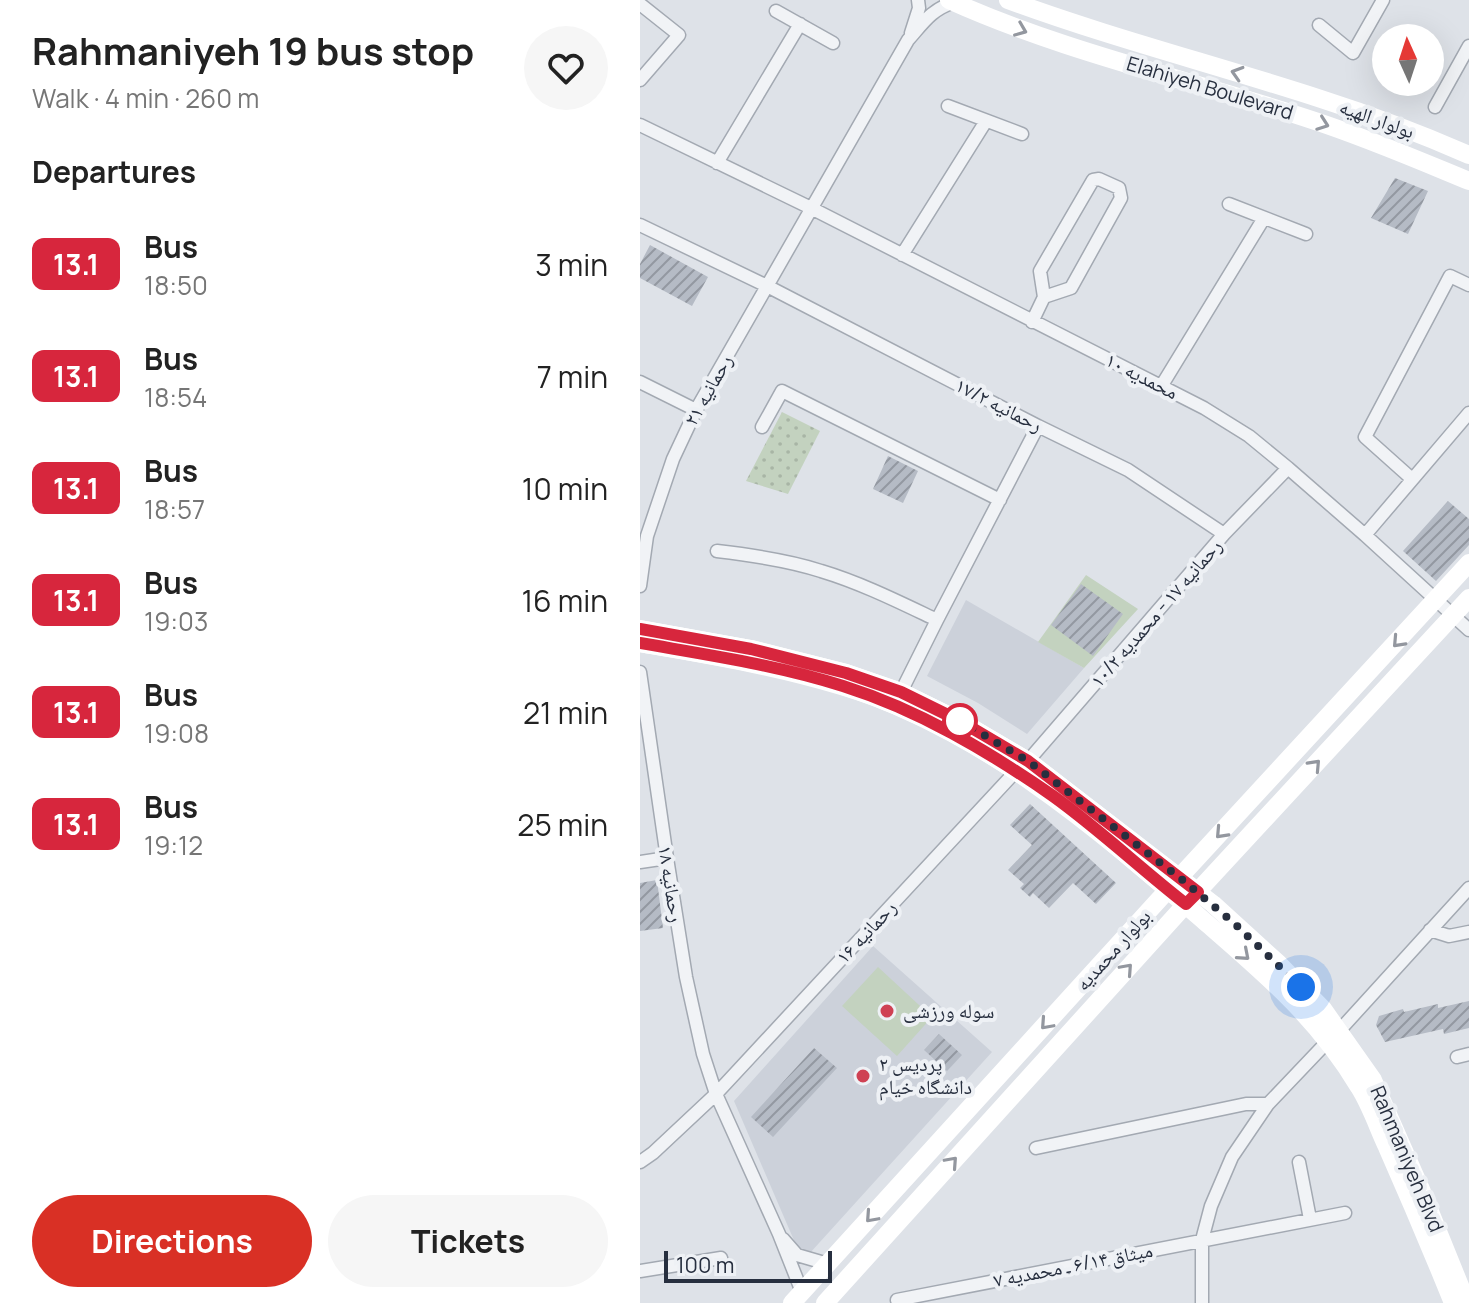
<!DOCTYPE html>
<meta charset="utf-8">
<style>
:root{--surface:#fff;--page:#f6f6f6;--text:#222;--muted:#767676;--accent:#d93025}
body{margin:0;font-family:Manrope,"Noto Naskh Arabic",sans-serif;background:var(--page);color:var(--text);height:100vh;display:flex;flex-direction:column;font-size:30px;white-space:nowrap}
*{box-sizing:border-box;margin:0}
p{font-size:26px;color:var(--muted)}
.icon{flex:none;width:44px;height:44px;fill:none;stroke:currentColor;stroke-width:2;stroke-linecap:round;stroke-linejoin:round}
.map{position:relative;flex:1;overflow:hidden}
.side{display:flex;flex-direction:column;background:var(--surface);width:640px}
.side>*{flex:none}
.badge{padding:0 16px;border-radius:12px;font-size:28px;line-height:52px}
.needle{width:52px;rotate:357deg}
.controls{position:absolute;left:732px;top:24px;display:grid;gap:16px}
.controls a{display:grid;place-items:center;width:72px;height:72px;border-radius:50%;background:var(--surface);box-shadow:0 8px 32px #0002;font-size:40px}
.scale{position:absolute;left:24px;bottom:20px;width:168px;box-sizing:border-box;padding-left:8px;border:4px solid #272f3f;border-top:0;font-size:22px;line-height:28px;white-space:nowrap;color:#272f3f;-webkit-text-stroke:6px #eef1f5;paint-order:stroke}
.you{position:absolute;width:40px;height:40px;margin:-20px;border:6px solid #fff;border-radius:50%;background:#1a73e8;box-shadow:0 0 0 12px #1a73e833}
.map>.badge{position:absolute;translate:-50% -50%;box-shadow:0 0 0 4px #fff}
h2{padding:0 32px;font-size:30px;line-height:72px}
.round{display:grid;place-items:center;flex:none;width:84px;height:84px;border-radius:42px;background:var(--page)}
.headline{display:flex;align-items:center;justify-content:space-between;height:136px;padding:0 32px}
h1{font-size:38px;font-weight:700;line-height:60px}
.primary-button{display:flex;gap:16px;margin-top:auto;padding:16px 32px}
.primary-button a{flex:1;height:92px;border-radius:48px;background:var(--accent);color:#fff;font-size:32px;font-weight:700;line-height:92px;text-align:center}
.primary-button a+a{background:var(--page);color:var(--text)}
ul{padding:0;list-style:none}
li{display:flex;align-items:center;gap:24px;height:112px;padding:0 32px}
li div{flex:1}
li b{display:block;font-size:30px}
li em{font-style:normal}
li .badge{min-width:88px;font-weight:700;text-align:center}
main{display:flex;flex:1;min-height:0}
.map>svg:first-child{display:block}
</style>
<main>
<section class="side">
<div class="headline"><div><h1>Rahmaniyeh 19 bus stop</h1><p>Walk · 4 min · 260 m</p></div><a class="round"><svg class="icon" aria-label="heart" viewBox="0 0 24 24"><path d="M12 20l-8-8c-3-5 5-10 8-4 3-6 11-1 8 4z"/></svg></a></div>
<h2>Departures</h2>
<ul>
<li><span class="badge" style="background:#d7263d;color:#fff">13.1</span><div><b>Bus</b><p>18:50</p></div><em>3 min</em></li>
<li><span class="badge" style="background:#d7263d;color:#fff">13.1</span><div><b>Bus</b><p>18:54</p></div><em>7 min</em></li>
<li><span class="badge" style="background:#d7263d;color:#fff">13.1</span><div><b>Bus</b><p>18:57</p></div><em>10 min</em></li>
<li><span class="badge" style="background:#d7263d;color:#fff">13.1</span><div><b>Bus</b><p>19:03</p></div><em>16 min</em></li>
<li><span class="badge" style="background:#d7263d;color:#fff">13.1</span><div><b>Bus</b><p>19:08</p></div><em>21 min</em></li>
<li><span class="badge" style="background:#d7263d;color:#fff">13.1</span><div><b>Bus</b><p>19:12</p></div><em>25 min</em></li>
</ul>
<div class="primary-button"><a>Directions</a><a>Tickets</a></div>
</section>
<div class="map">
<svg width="829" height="1303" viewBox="0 0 829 1303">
<defs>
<pattern id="park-dots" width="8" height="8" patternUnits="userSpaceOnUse" patternTransform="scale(2)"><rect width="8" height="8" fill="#c3d2bf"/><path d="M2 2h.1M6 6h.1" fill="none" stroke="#a8b5a5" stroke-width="1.8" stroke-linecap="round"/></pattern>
<pattern id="building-hatch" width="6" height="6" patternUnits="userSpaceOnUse" patternTransform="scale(2)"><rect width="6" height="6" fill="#b5bbc5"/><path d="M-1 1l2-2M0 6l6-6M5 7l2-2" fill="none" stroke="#9398a1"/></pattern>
</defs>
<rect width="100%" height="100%" fill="#dee2e8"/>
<path fill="#ccd1da" d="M326,600L444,668L387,734L338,703L287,676Z
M233,946L352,1052L170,1253L159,1252L94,1101Z"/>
<path fill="#c3d2bf" d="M446,575L498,609L444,668L398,642Z
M238,967L292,1017L257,1056L202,1006Z"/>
<path fill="url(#park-dots)" d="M142,412L180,431L148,494L106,481Z"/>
<path fill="url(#building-hatch)" d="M755,178L788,191L768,234L731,218Z
M10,245L68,277L52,306L0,278V264Z
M248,456L278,471L263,503L233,489Z
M808,501L829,519V545L796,581L763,551Z
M441,584L483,614L453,656L411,625Z
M390,804L476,883L456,904L433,883L409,908L393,893L390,897L380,888L384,884L368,870L392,845L370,825Z
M17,880L23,928L0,931V883Z
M829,1001V1028L804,1034L803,1029L745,1042L736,1025L739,1016L763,1009L764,1012L798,1004V1008Z
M299,1034L322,1055L307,1071L284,1050Z
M174,1048L197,1068L133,1137L111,1117Z"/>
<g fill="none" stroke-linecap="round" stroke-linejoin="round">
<g stroke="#a3a9b2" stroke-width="15">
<path id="street" d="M0,4L39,35L0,80
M136,11L193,43
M679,25L713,53L743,0
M271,33L279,8L278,0
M308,106L382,134
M795,107L829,46
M0,125L171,208L564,408L609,436L648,468L725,535L829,630
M77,163L160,24
M589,204L666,234
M0,225L127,286L398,426L488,470L584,534
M262,255L346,121
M392,322L404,297L431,288L481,198L479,188L459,179L453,180L400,271L404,297
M0,382L56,410
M522,385L624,218
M122,427L142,391L360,500
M772,479L725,437L810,276L829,285
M725,535L829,413
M77,551C111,555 148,560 181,571C221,583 259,602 297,620
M0,586L7,536L33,459L56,410L268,40C284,22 291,10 314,2
M0,672L27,858L46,977L63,1054L76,1094L139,1234L162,1292
M261,692L297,620L398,426
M388,761L584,534L648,468
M0,862L27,858
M790,930L809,936L829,932
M699,1031L829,888
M817,1057L829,1054
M396,1148L606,1104H628
M0,1162L13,1153L76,1094L376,771
M659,1162L670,1219
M143,1239L157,1255L188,1264
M0,1271L81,1258
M257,1300L705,1213
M562,1303V1240L571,1206L592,1157L628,1104L688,1041"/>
</g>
<use href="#street" stroke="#f1f3f6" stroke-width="12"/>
<path stroke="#fff" stroke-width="18" d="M309,0C426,53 553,80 675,121C727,138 778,160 829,181
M368,0C471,38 577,65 681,99C731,115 781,134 829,155
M0,629L111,649L206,673L261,692L320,721L388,761L573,904L639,964L683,1009L733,1080L780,1187L827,1303
M0,643C68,655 135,666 201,686C338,726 457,828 563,920C624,973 677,1017 719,1087C731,1106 738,1128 747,1147C770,1199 792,1251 813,1303
M152,1303L535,882L829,563
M185,1303L546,904L829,598"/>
</g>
<defs><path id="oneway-chevron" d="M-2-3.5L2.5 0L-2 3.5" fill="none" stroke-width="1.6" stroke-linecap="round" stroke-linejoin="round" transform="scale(2)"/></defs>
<g stroke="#93979f">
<use href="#oneway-chevron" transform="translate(381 30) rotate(22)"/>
<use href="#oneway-chevron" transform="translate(597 73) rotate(-163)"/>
<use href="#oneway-chevron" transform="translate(683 124) rotate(20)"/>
<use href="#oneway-chevron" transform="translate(758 642) rotate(133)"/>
<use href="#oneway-chevron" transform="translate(675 765) rotate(-47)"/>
<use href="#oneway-chevron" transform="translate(581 833) rotate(133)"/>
<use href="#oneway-chevron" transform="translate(604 955) rotate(41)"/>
<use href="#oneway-chevron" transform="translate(487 969) rotate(-48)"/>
<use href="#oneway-chevron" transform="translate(406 1024) rotate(132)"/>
<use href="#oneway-chevron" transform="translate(312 1162) rotate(-48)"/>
<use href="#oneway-chevron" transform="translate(231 1217) rotate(132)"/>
</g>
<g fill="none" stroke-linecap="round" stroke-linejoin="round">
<g stroke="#fff" stroke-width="18">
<path id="line" d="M0,629L111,649L206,673L261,692L320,721L388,761L558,892L546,904C501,869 459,829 413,796C348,751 279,710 203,686C137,665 68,655 0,643"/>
</g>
<use href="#line" stroke="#d7263d" stroke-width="12"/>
<path stroke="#272f3f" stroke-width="8" stroke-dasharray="0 14.4" d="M320,721L388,761L540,878L595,924L661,987"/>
</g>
<circle fill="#fff" stroke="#d7263d" stroke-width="4" cx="320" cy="721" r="16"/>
<g fill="#cf4153" stroke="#eef1f5" stroke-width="3">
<circle cx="247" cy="1011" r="8"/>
<circle cx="223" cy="1076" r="8"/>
</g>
<g text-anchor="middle" stroke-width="8" stroke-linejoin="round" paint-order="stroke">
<g font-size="20" fill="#272f3f" stroke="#eef1f5">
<text transform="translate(570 88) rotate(17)" y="7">Elahiyeh Boulevard</text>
<text transform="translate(737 119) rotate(20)" y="7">بولوار الهیه</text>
<text transform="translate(502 376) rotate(27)" y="7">محمدیه ۱۰</text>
<text transform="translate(68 390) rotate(-61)" y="7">رحمانیه ۲۱</text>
<text transform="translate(359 405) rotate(27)" y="7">رحمانیه ۱۷/۲</text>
<text transform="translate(516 613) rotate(-49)" y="7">رحمانیه ۱۷ - محمدیه ۱۰/۲</text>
<text transform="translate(31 884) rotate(81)" y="7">رحمانیه ۱۸</text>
<text transform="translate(226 932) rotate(-47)" y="7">رحمانیه ۱۶</text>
<text transform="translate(473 950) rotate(-48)" y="7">بولوار محمدیه</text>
<text transform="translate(767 1159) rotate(67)" y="7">Rahmaniyeh Blvd</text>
<text transform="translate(433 1265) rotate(-11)" y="7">میثاق ۶/۱۴ ـ محمدیه ۷</text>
</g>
<g font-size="20" fill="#272f3f" stroke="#eef1f5" text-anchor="start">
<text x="263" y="1018">سوله ورزشی</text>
<text x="239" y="1071">پردیس ۲<tspan x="239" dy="23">دانشگاه خیام</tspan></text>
</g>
</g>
</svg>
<div class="controls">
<a><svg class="needle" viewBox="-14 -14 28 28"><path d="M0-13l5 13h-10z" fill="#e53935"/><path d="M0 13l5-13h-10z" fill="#767676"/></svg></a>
</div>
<div class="scale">100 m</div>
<div class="you" style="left:661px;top:987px"></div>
</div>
</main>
